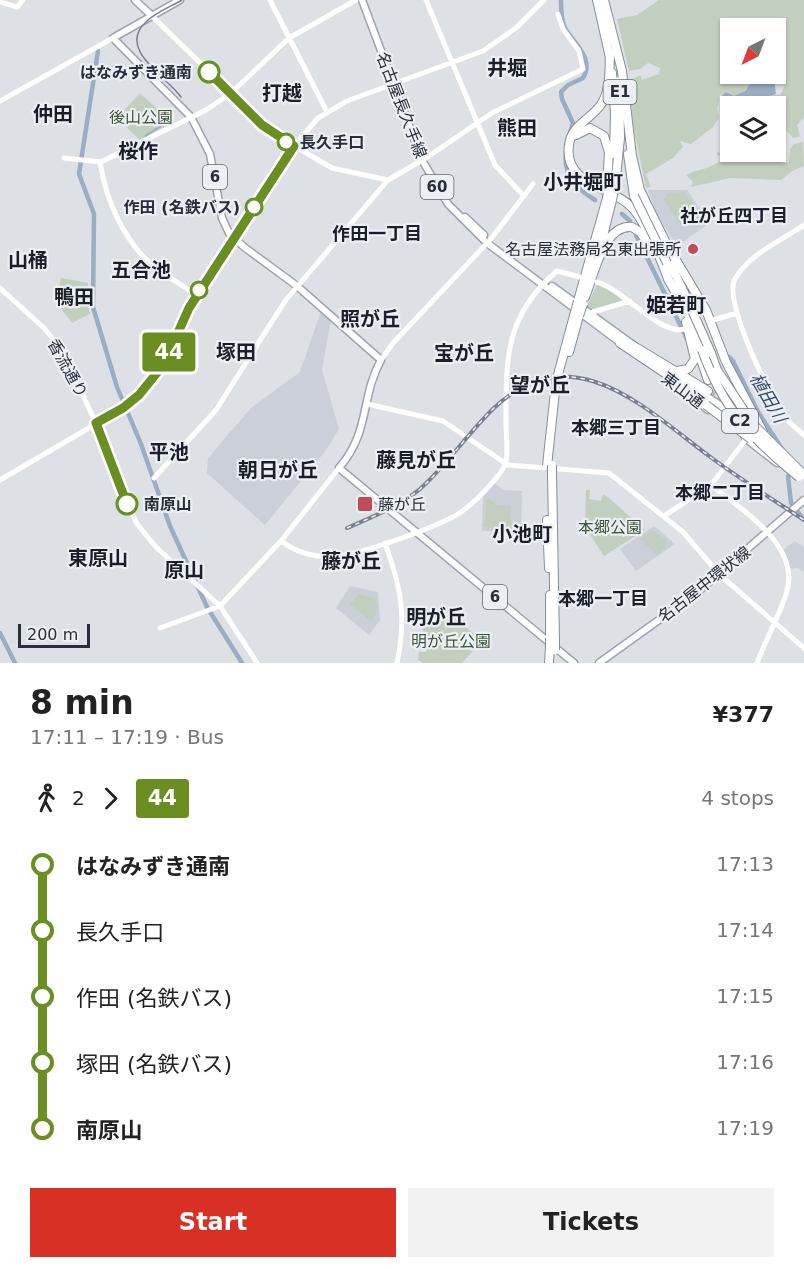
<!DOCTYPE html>
<meta charset="utf-8">
<style>
:root{--surface:#fff;--page:#f2f2f2;--text:#222;--muted:#767676;--accent:#d93025}
body{margin:0;font-family:"DejaVu Sans","Noto Sans JP",sans-serif;background:var(--page);color:var(--text);height:100vh;display:flex;flex-direction:column;font-size:22px;white-space:nowrap}
*{box-sizing:border-box;margin:0}
p{font-size:20px;color:var(--muted)}
.icon{flex:none;width:33px;height:33px;fill:none;stroke:currentColor;stroke-width:2;stroke-linecap:round;stroke-linejoin:round}
.map{position:relative;height:663px;overflow:hidden}
.panel{display:flex;flex-direction:column;background:var(--surface);flex:1}
.panel>*{flex:none}
.badge{padding:0 12px;border-radius:4px;font-size:21px;line-height:39px}
.needle{width:39px;rotate:222deg}
.controls{position:absolute;left:720px;top:18px;display:grid;gap:12px}
.controls a{display:grid;place-items:center;width:66px;height:66px;border-radius:0px;background:var(--surface);box-shadow:0 2px 4px #0004;font-size:30px}
.scale{position:absolute;left:18px;bottom:15px;width:72px;box-sizing:border-box;padding-left:6px;border:3px solid #282e3b;border-top:0;font-size:16px;line-height:21px;white-space:nowrap;color:#282e3b;-webkit-text-stroke:4px #eceff3;paint-order:stroke}
.map>.badge{position:absolute;translate:-50% -50%;box-shadow:0 0 0 3px #fff}
.legs{display:flex;align-items:center;gap:9px;height:66px;padding:0 30px;font-size:20px}
.legs p{margin-inline-start:auto}
.headline{display:flex;align-items:center;justify-content:space-between;height:102px;padding:0 30px}
h1{font-size:33px;font-weight:800;line-height:45px}
.action{display:flex;gap:12px;margin-top:auto;padding:12px 30px}
.action a{flex:1;height:69px;border-radius:0px;background:var(--accent);color:#fff;font-size:24px;font-weight:800;line-height:69px;text-align:center}
.action a+a{background:var(--page);color:var(--text)}
ul{padding:0 30px;list-style:none}
li{display:flex;align-items:center;gap:21px;height:66px;font-size:22px}
li i{display:grid;place-items:center;width:9px;height:100%;margin:0 8px;background:currentColor}
li i::after{content:'';width:15px;height:15px;margin:-8px;border:4px solid;border-radius:50%;background:var(--surface)}
li p{margin-inline-start:auto}
li:first-child i{background:linear-gradient(#0000 50%,currentColor 0)}
li:last-child i{background:linear-gradient(currentColor 50%,#0000 0)}
.map>svg:first-child{display:block}
</style>
<div class="map">
<svg width="804" height="663" viewBox="0 0 804 663">
<rect width="100%" height="100%" fill="#dde0e5"/>
<path fill="#cbcfd7" d="M648,190H687L710,223L677,246L658,216Z
M321,311L331,320L322,370L339,429L326,450L265,525L207,473L208,458L251,408L300,372Z
M494,482L503,490L522,491L521,531H482L483,494Z
M654,526L675,544L636,571L620,549Z
M795,541L804,547V572L798,568L789,569L782,551Z
M350,586L378,592L380,620L369,635L336,608Z"/>
<path fill="#c2cfbf" d="M659,0H804V118L797,125L800,136L793,138L787,131L776,128V106H762L772,95H780L785,85L781,79L768,78L760,74H776V28H730V74H757L743,93L734,96L726,92L720,95L717,109L719,118L713,127L691,144L680,141L683,147L673,158L646,174L651,187L646,188L633,126L629,81L640,75L642,80L659,74L660,68L648,63L640,69L629,71L617,19L637,15Z
M140,93L166,117L170,124L140,140L117,118Z
M803,142L804,166L792,171L781,180L730,178L691,187L693,182L686,175C697,169 713,169 723,158L721,155L717,156V152L725,154L730,149V152H749L753,157L757,152H764L763,158L770,152L773,158L784,163L789,162L790,149L794,144Z
M684,192L707,221L696,228L689,219L680,224L664,200L668,193Z
M61,278L88,283V303L90,314L72,323L56,302Z
M597,285L609,288L623,301L591,311L586,307Z
M586,490H590L589,499L601,501L603,494L609,498L645,530L604,556L585,527Z
M487,497L497,505L511,506L512,529L484,527Z
M653,530L666,540L667,546L657,555L640,539Z
M359,594L376,599L377,613L371,621L350,604Z
M454,617L482,641L462,663H423L418,660L419,652H426L427,644L421,643L423,628Z"/>
<path fill="#9aadc3" d="M757,74L774,78L776,94L770,96L762,106H730V119L723,110L722,95L726,92L734,96L745,91Z"/>
<g fill="none" stroke-linecap="round" stroke-linejoin="round">
<path stroke="#9aadc3" stroke-width="1.5" d="M145,136L161,126"/>
<path stroke="#9aadc3" stroke-width="4.5" d="M561,0C561,9 561,20 565,28C573,42 595,59 583,78L568,85L561,92L562,99L573,123C562,158 559,178 595,200
M98,51L79,174L94,214L93,307L117,387L141,444L170,526L207,607L242,663
M622,214L630,221
M636,235L688,341
M729,357L733,361L758,412L784,452
M788,476L791,503L804,520
M0,633L15,663"/>
<path stroke="#b9bcc3" stroke-width="8" stroke-dasharray="8 4" stroke-linecap="butt" d="M708,391L741,415"/>
<g stroke="#9da4b0" stroke-width="9">
<path id="primary" d="M135,0L152,16
M180,0L113,38L191,117L210,154L222,218L229,233L244,247L297,286L381,360C360,398 371,431 339,468L574,663
M362,0L422,160L448,204L487,243L622,344
M465,217L484,235
M552,286L636,347
M676,376L732,413
M671,381L708,410
M745,438L777,463
M599,663L695,594L804,500"/>
</g>
<g stroke="#868d9b" stroke-width="10">
<path id="highway" d="M597,0L610,58
M604,0L622,71L632,156L640,190L667,245L706,310L726,362L763,432
M610,53C609,69 611,88 602,103C593,118 571,125 569,145C563,187 616,186 635,211C650,231 660,258 669,281
M612,73L615,113L614,154
M576,135L590,128L604,136L609,152L607,185
M628,154L634,196
M615,186L620,138L619,81
M600,248L612,200
M666,255L687,299
M668,279L690,318L702,350
M585,297C594,276 603,224 632,227L640,232L647,242
M578,301L607,198
M620,343L708,402
M632,345L708,391
M697,348L708,380
M569,352L579,316
M711,353L717,370
M677,371L688,369L695,359L686,322
M721,412L739,426
M547,466L556,382L575,312
M552,472L555,642
M547,520L549,568
M550,638V595
M549,663L550,646"/>
</g>
<path stroke="#fff" stroke-width="5" d="M270,0L327,112
M426,0L495,165L523,195
M0,2L17,7L23,0
M152,16L272,133L332,168L388,180L426,158L492,113L583,69L579,51L563,29L558,14
M0,101L113,38
M64,158L101,162L206,110L230,94L289,38L356,0
M100,162C106,201 124,241 154,267C167,278 183,284 196,296
M804,225C782,240 748,255 735,279C723,300 769,395 784,416C789,423 797,429 804,435
M597,282C624,290 660,336 685,329
M0,288L44,328L62,350L104,441L122,491L137,524L156,547L220,606L257,663
M590,318L593,312L630,301
M713,320L737,313
M381,360L393,343L490,240L533,184
M367,404L443,421L508,465L609,473L683,532L720,575L804,648
M154,478L216,410L285,301L388,180
M0,480L123,408L147,387L164,365L196,296L294,146L318,118L347,101L483,51L516,28L544,0
M711,485C741,509 800,545 787,591C780,615 766,639 757,663
M664,516L711,485L746,439
M281,541C297,553 316,558 337,556C361,554 441,526 461,512C473,504 499,478 505,465C509,455 506,436 506,424C506,360 504,316 557,271L580,277
M385,543C401,588 407,615 397,663
M160,628L220,606L281,541L339,468"/>
<use href="#primary" stroke="#fff" stroke-width="6"/>
<use href="#highway" stroke="#fff" stroke-width="8"/>
<path stroke="#787f8e" stroke-width="1.5" d="M181,97C168,78 116,49 146,22C156,12 170,7 182,0"/>
<g stroke="#787f8e" stroke-width="4">
<path id="rail" d="M347,528C372,517 398,507 420,489C447,465 467,434 494,408C572,334 645,408 709,456C740,479 772,499 804,520"/>
</g>
<use href="#rail" stroke="#eceff3" stroke-width="1.5" stroke-dasharray="4.5" stroke-linecap="butt"/>
<g stroke="#868d9b" stroke-width="10" stroke-linecap="butt">
<path id="highway-bridge" d="M634,196L667,263
M607,198L609,185
M612,200L615,186
M687,299L711,353
M575,312L578,301
M579,316L583,304
M702,350C723,409 751,438 799,477
M717,370L753,424L804,475
M706,405L751,439
M552,472V465
M550,646V638
M555,650V642"/>
</g>
<use href="#highway-bridge" stroke="#fff" stroke-width="8"/>
</g>
<g fill="none" stroke-linecap="round" stroke-linejoin="round">
<g stroke="#fff" stroke-width="14">
<path id="line-1" d="M127,504L96,423L123,408L139,395L164,364L189,308L294,146L262,125L209,72"/>
</g>
<use href="#line-1" stroke="#6b8e23" stroke-width="9"/>
</g>
<g fill="#fff" stroke="#6b8e23" stroke-width="3">
<circle cx="209" cy="72" r="10"/>
<circle cx="286" cy="142" r="8"/>
<circle cx="254" cy="207" r="8"/>
<circle cx="199" cy="290" r="8"/>
<circle cx="127" cy="504" r="10"/>
</g>
<g fill="#c24b5a" stroke="#eceff3" stroke-width="2">
<circle cx="693" cy="249" r="6"/>
<rect x="357" y="496" width="16" height="16" rx="3"/>
</g>
<g text-anchor="middle" stroke-width="4.5" stroke-linejoin="round" paint-order="stroke">
<g fill="#eceff3" stroke="#636872" stroke-width="1.5">
<rect x="603.5" y="80" width="33" height="24" rx="4.5"/>
<rect x="203" y="165" width="24" height="24" rx="4.5"/>
<rect x="420.5" y="175" width="33" height="24" rx="4.5"/>
<rect x="722" y="409" width="36" height="24" rx="4.5"/>
<rect x="483" y="585" width="24" height="24" rx="4.5"/>
</g>
<g font-size="15" font-weight="bold" fill="#282e3b">
<text x="620" y="97">E1</text>
<text x="215" y="182">6</text>
<text x="437" y="192">60</text>
<text x="740" y="426">C2</text>
<text x="495" y="602">6</text>
</g>
<g font-size="16" font-weight="bold" fill="#282e3b" stroke="#eceff3" text-anchor="end">
<text x="192" y="78">はなみずき通南</text>
<text x="300" y="148" text-anchor="start">長久手口</text>
<text x="240" y="213">作田 (名鉄バス)</text>
<text x="144" y="510" text-anchor="start">南原山</text>
</g>
<g font-size="16" fill="#282e3b" stroke="#eceff3">
<text transform="translate(402 105) rotate(69)" y="6">名古屋長久手線</text>
<text transform="translate(68 368) rotate(61)" y="6">香流通り</text>
<text transform="translate(683 390) rotate(37)" y="6">東山通</text>
<text transform="translate(704 584) rotate(-38)" y="6">名古屋中環状線</text>
</g>
<g font-size="16" fill="#3b5536" stroke="#eceff3">
<text x="141" y="123">後山公園</text>
<text x="610" y="533">本郷公園</text>
<text x="451" y="647">明が丘公園</text>
</g>
<g font-size="16" fill="#282e3b" stroke="#eceff3" text-anchor="end">
<text x="681" y="255">名古屋法務局名東出張所</text>
<text x="378" y="510" text-anchor="start">藤が丘</text>
</g>
<g font-size="18" font-weight="bold" fill="#1a1f2b" stroke="#eceff3">
<text x="734" y="222">社が丘四丁目</text>
<text x="377" y="240">作田一丁目</text>
<text x="616" y="434">本郷三丁目</text>
<text x="720" y="499">本郷二丁目</text>
<text x="603" y="605">本郷一丁目</text>
</g>
<g font-size="18" font-style="italic" fill="#364c6b" stroke="#eceff3">
<text transform="translate(768 398) rotate(60)" y="6">植田川</text>
</g>
<g font-size="20" font-weight="bold" fill="#1a1f2b" stroke="#eceff3">
<text x="507" y="75">井堀</text>
<text x="282" y="100">打越</text>
<text x="53" y="121">仲田</text>
<text x="517" y="135">熊田</text>
<text x="138" y="158">桜作</text>
<text x="583" y="189">小井堀町</text>
<text x="28" y="267">山桶</text>
<text x="141" y="277">五合池</text>
<text x="74" y="304">鴨田</text>
<text x="676" y="312">姫若町</text>
<text x="370" y="326">照が丘</text>
<text x="236" y="359">塚田</text>
<text x="464" y="360">宝が丘</text>
<text x="540" y="392">望が丘</text>
<text x="169" y="459">平池</text>
<text x="416" y="467">藤見が丘</text>
<text x="278" y="477">朝日が丘</text>
<text x="522" y="541">小池町</text>
<text x="98" y="565">東原山</text>
<text x="351" y="568">藤が丘</text>
<text x="184" y="577">原山</text>
<text x="436" y="624">明が丘</text>
</g>
</g>
</svg>
<div class="controls">
<a><svg class="needle" viewBox="-14 -14 28 28"><path d="M0-13l5 13h-10z" fill="#e53935"/><path d="M0 13l5-13h-10z" fill="#767676"/></svg></a>
<a><svg class="icon" aria-label="layers" viewBox="0 0 24 24"><path d="M12 4l9 5-9 5-9-5zM3 14l9 5 9-5"/></svg></a>
</div>
<div class="scale">200 m</div>
<b class="badge" style="left:169px;top:352px;background:#6b8e23;color:#fff">44</b>
</div>
<section class="panel">
<div class="headline"><div><h1>8 min</h1><p>17:11 – 17:19 · Bus</p></div><b>¥377</b></div>
<div class="legs"><svg class="icon" aria-label="walk" viewBox="0 0 24 24"><circle cx="13" cy="4" r="2"/><path d="M13 8l-2 6 4 7M11 14l-3 7M7 12l3-4h3l4 4"/></svg>2<svg class="icon" aria-label="forward" viewBox="0 0 24 24"><path d="M9 5l7 7-7 7"/></svg><b class="badge" style="background:#6b8e23;color:#fff">44</b><p>4 stops</p></div>
<ul>
<li><i style="color:#6b8e23"></i><b>はなみずき通南</b><p>17:13</p></li>
<li><i style="color:#6b8e23"></i><span>長久手口</span><p>17:14</p></li>
<li><i style="color:#6b8e23"></i><span>作田 (名鉄バス)</span><p>17:15</p></li>
<li><i style="color:#6b8e23"></i><span>塚田 (名鉄バス)</span><p>17:16</p></li>
<li><i style="color:#6b8e23"></i><b>南原山</b><p>17:19</p></li>
</ul>
<div class="action"><a>Start</a><a>Tickets</a></div>
</section>
